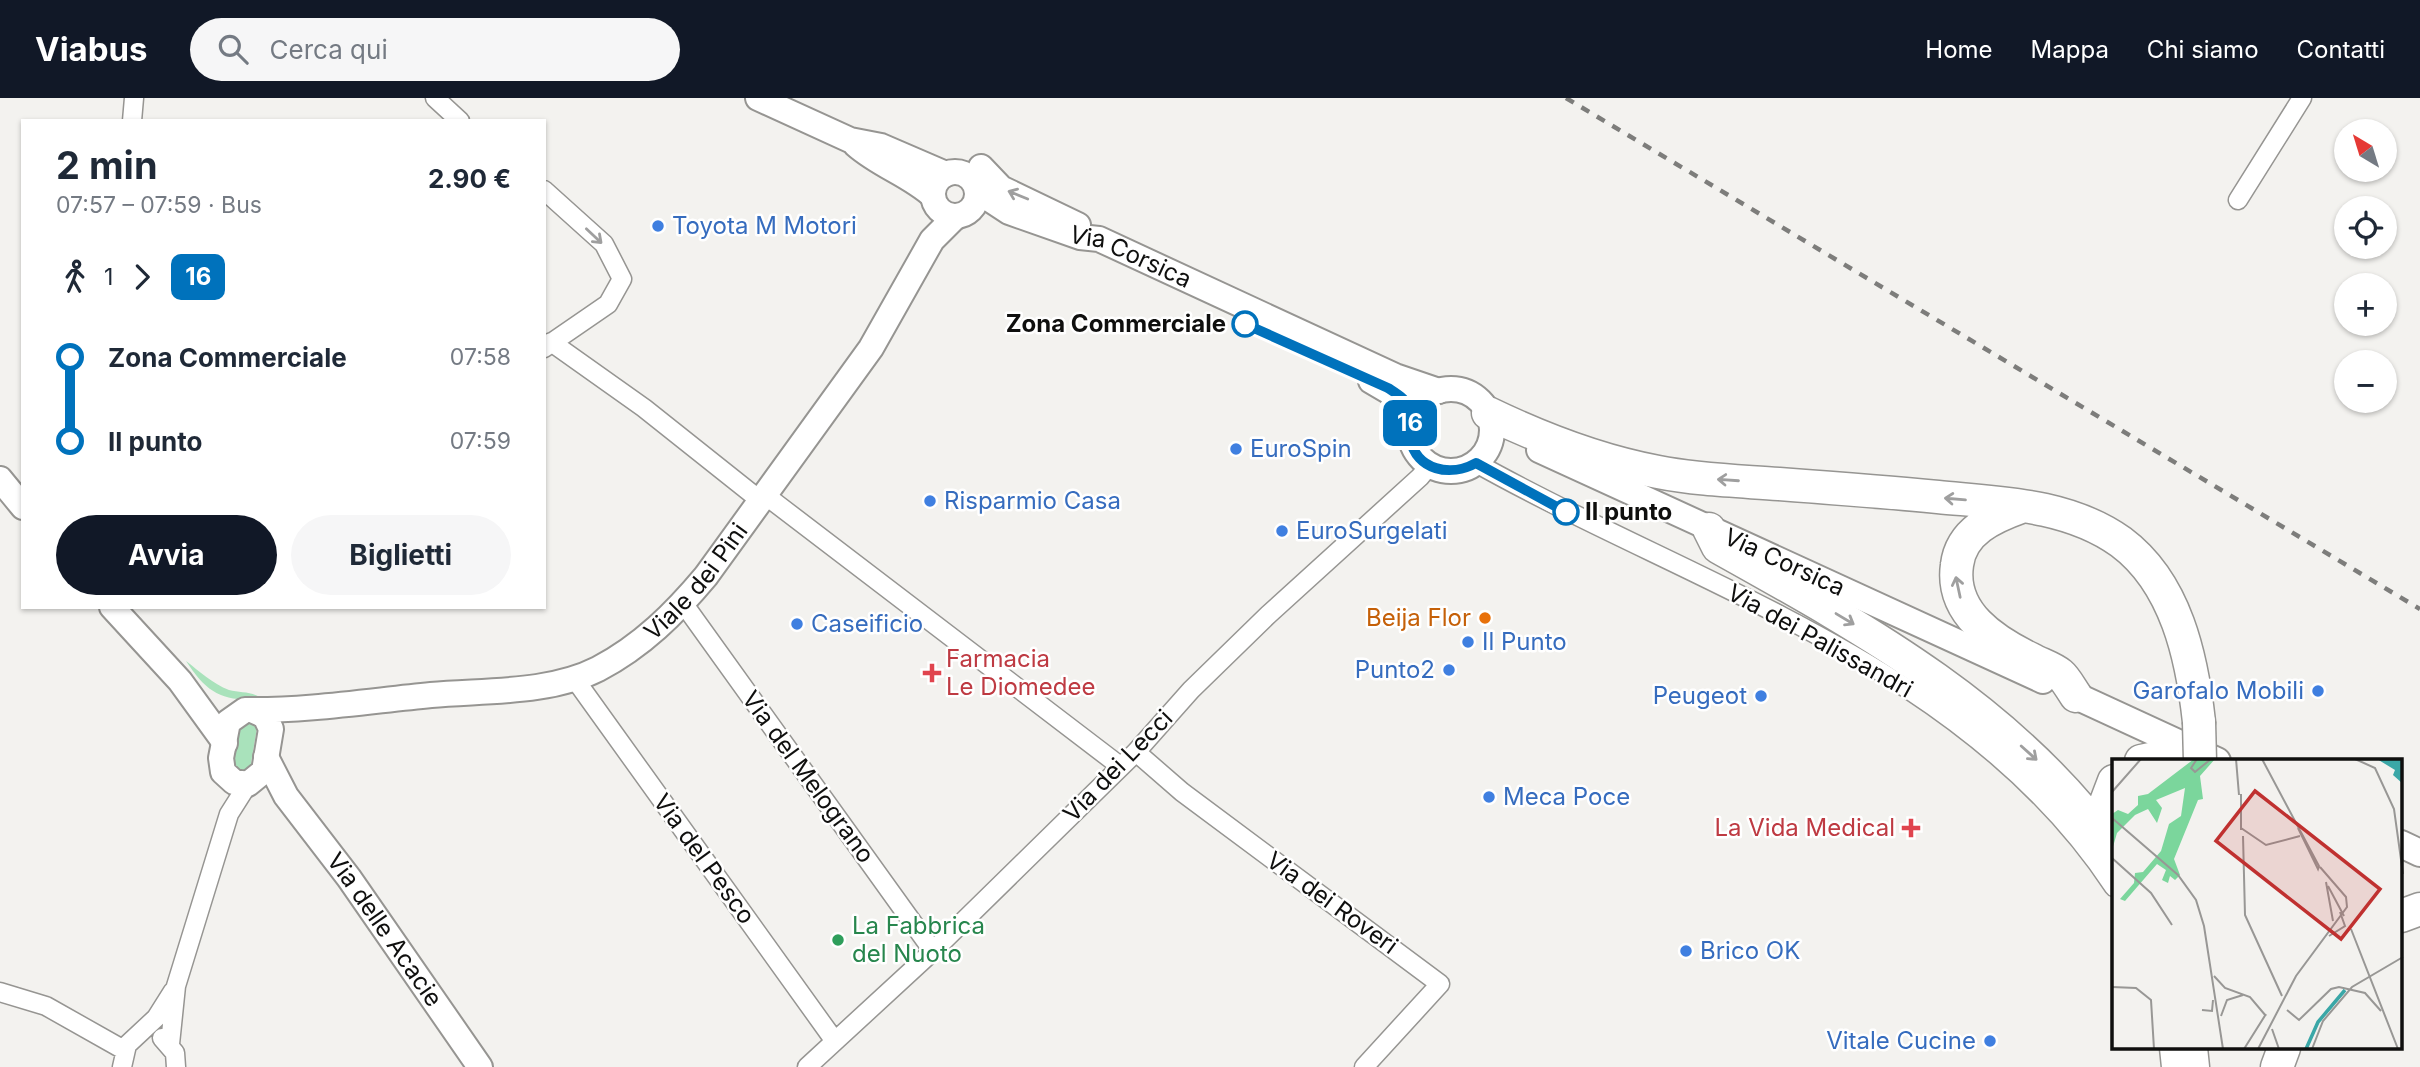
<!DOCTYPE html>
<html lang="it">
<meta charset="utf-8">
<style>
:root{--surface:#fff;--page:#f6f6f7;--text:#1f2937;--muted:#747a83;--accent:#111827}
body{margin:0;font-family:Inter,sans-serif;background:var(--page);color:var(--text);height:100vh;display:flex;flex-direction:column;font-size:26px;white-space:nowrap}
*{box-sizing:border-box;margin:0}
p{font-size:23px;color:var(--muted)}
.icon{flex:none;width:38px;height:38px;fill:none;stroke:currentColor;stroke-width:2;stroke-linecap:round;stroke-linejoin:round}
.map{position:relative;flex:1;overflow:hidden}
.side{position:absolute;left:21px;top:21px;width:525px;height:490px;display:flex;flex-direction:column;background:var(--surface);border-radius:0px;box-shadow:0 2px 5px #0004}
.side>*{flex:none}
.badge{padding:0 14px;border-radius:10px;font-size:24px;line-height:46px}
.needle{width:46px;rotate:322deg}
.controls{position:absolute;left:2334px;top:21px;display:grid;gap:14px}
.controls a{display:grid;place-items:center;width:63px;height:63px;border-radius:50%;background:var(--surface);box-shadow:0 2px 5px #0004;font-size:35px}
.map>.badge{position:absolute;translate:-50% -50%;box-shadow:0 0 0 4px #fff}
.legs{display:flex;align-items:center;gap:10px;height:77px;padding:0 35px;font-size:23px}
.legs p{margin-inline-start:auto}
.overview{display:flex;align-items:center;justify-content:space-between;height:119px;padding:0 35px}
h1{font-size:38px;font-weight:700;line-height:52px}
.button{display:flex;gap:14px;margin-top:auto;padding:14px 35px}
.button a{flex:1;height:80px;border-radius:42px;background:var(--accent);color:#fff;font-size:28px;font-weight:700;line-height:80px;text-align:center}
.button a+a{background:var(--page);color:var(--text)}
ul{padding:0 35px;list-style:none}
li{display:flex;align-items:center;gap:24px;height:84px;font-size:26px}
li i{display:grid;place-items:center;width:10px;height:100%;margin:0 9px;background:currentColor}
li i::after{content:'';width:18px;height:18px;margin:-9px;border:5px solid;border-radius:50%;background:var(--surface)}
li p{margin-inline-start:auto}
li:first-child i{background:linear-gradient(#0000 50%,currentColor 0)}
li:last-child i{background:linear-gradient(currentColor 50%,#0000 0)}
header{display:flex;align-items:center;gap:42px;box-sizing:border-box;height:98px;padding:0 35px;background:var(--accent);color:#fff}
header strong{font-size:33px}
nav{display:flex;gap:38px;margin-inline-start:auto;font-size:24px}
.search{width:490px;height:63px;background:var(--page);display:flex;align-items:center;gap:18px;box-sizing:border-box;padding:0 24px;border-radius:38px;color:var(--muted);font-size:26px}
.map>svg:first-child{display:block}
</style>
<header>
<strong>Viabus</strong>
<div class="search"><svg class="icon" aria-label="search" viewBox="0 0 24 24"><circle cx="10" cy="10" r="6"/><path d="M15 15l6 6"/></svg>Cerca qui</div>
<nav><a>Home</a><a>Mappa</a><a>Chi siamo</a><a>Contatti</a></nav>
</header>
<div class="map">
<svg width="2420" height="969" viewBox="0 0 2420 969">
<rect width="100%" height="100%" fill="#f3f2ef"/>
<path fill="#a9e2bb" d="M186,563C199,573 213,586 229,592C240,595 253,593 262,601C222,604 207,595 186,563Z
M243,624H250L257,630L250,671L243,675L234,670C232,658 235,633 243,624Z"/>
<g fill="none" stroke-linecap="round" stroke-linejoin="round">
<g stroke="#969592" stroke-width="21">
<path id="street" d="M435,0L460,23
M132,23L134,0
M544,92L604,146L622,181L608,206L544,250
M2238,102L2302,0
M551,244L644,310L761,403
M1476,365C1697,489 1968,567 2114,789
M765,397L1120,668
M683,505L933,853
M574,580L834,942
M1136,654L1182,694L1440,886L1364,969
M0,894L46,908L124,952
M162,940L175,955L176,969
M170,946L176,888L229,716L248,686
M2169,950L2171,969
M122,969L127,947L156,920L173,893
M807,969L933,853L1136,654L1191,592L1268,517L1420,379L1429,368"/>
</g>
<g stroke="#969592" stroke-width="28">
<g id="secondary">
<path d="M758,0L850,42L881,48L946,76"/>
<path d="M856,47C880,68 910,77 933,98"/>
<path d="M981,69L1001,90L1078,127"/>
<circle cx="955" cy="96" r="22"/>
<path id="s1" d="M977,93L1009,114L1080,139L1099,141L1395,278L1439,293"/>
<path d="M1371,283L1405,303L1413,316"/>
<circle cx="1451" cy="332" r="41"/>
<path id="s2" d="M1539,352L2043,583"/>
<path d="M0,381L23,409"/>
<path d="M112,509L180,583L225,645"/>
<path id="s3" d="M252,612L265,618L271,631L264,673L248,686L234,684L223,674L221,660L228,624L245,612C307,613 369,603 431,597C484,592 549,596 598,571C642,548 675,515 706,478L871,250L932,142L956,118"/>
<path id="s4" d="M266,659L286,698L349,780L480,969"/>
</g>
</g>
<g stroke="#969592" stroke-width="30">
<path id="primary" d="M2076,598L2217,663
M2401,746L2420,755"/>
</g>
<g stroke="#969592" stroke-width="35">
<path id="highway" d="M1488,315C1542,341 1599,363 1658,374C1698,382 1739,383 1779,386C1832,390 1885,394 1938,399C2000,405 2068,406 2121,444C2176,485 2192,559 2199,624
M2021,409C1993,419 1961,433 1957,467C1950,515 1994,543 2031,561C2040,566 2053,570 2060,576C2066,581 2071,591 2076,598
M1709,431L1718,449C1865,531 2014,613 2114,753
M2141,663L2160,659L2178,663
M2114,683L2106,704L2114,734
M2401,818L2420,811
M2191,950L2193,969
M2277,969L2284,950"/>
</g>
<use href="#street" stroke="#fff" stroke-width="18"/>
<use href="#secondary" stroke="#fff" stroke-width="24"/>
<use href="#primary" stroke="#fff" stroke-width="26"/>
<use href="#highway" stroke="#fff" stroke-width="32"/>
<path stroke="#7d7d7b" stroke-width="4.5" stroke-dasharray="9 9" stroke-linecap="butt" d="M1566,0L2420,511"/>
<g stroke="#969592" stroke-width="35" stroke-linecap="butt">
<path id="highway-bridge" d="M2199,624L2200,663"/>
</g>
<use href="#highway-bridge" stroke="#fff" stroke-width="32"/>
</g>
<defs><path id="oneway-shaft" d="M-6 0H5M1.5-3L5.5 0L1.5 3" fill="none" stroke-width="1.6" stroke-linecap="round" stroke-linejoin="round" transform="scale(1.75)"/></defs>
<g stroke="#9f9f9f">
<use href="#oneway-shaft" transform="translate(1018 97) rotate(-158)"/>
<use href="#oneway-shaft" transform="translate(594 138) rotate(43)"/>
<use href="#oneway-shaft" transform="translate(1728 382) rotate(-176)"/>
<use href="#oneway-shaft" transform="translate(1955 401) rotate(-175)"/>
<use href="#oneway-shaft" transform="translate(1958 489) rotate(-102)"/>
<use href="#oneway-shaft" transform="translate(1845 521) rotate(31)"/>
<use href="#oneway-shaft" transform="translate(2029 655) rotate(42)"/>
</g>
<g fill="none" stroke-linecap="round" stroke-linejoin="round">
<g stroke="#fff" stroke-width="16">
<path id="line-1" d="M1245,226L1388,290C1397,296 1408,302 1411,313C1414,321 1408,331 1410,340C1416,373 1451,379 1476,365L1566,414"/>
</g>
<use href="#line-1" stroke="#0072bc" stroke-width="10"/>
</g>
<g fill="#3f7fe0" stroke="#fff" stroke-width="2.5">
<circle cx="658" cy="128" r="7"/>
<circle cx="1236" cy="351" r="7"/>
<circle cx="930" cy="403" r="7"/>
<circle cx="1282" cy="433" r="7"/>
<circle cx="797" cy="526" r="7"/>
<circle cx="1468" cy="544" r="7"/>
<circle cx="1449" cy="572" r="7"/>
<circle cx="2318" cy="593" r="7"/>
<circle cx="1761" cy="598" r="7"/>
<circle cx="1489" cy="699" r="7"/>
<circle cx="1686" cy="853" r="7"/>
<circle cx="1990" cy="943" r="7"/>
</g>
<g fill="#fff" stroke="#0072bc" stroke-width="3.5">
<circle cx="1245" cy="226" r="12"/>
<circle cx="1566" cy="414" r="12"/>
</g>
<circle fill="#e8710a" stroke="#fff" stroke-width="2.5" cx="1485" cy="520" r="7"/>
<g fill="#e0444e" stroke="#fff" stroke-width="2.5">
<path d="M928.5 564.5h7v7h7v7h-7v7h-7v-7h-7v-7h7z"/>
<path d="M1907.5 719.5h7v7h7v7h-7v7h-7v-7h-7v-7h7z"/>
</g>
<circle fill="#2e9e5b" stroke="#fff" stroke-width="2.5" cx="838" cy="842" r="7"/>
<g text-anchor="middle" stroke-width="5" stroke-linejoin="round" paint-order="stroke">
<g font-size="24" fill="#366cbe" stroke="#fff" text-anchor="start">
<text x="672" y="136">Toyota M Motori</text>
<text x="1250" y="359">EuroSpin</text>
<text x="944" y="411">Risparmio Casa</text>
<text x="1296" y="441">EuroSurgelati</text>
<text x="811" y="534">Caseificio</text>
<text x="1482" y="552">Il Punto</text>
<text x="1435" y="580" text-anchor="end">Punto2</text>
<text x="2304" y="601" text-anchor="end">Garofalo Mobili</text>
<text x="1747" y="606" text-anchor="end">Peugeot</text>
<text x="1503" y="707">Meca Poce</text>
<text x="1700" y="861">Brico OK</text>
<text x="1976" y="951" text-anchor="end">Vitale Cucine</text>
</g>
<g font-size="24" fill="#0f0f0e" stroke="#fff">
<text dy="8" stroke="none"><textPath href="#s1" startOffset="168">Via Corsica</textPath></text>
<text dy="8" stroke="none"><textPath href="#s2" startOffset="270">Via Corsica</textPath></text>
<text dy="8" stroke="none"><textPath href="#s3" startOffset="682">Viale dei Pini</textPath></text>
<text transform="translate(1820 543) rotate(29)" y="8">Via dei Palissandri</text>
<text transform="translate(1118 668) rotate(-46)" y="8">Via dei Lecci</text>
<text transform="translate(808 679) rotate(54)" y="8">Via del Melograno</text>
<text transform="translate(704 761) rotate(54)" y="8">Via del Pesco</text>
<text transform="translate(1332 805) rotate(36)" y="8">Via dei Roveri</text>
<text dy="8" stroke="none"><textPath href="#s4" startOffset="210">Via delle Acacie</textPath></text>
</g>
<g font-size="24" font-weight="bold" fill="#0f0f0e" stroke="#fff" text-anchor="end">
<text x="1226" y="234">Zona Commerciale</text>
<text x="1585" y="422" text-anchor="start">Il punto</text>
</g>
<g font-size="24" fill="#c56008" stroke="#fff" text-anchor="end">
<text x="1471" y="528">Beija Flor</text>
</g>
<g font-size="24" fill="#be3a42" stroke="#fff" text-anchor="start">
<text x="946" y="569">Farmacia<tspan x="946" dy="28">Le Diomedee</tspan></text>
<text x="1895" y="738" text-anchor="end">La Vida Medical</text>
</g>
<g font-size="24" fill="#27864d" stroke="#fff" text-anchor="start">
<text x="852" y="836">La Fabbrica<tspan x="852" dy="28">del Nuoto</tspan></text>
</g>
</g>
<g transform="translate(2112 661)">
<rect width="290" height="290" fill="#f3f2ef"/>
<path d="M82,0H103L88,17L91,40L86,41L62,100L68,116L63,121L58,117L56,124L50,121L54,111L45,105L13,142L8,140L22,124L23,114L31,113L49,92L57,65L69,57L73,29L44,41L50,49L45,64L36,50L23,56L5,74L0,91V55L6,51L16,55L26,46V37L36,35Z" fill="#7bd69c"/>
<path d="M265,0H290V24L281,16L283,11Z" fill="#3aa7a7"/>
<path fill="none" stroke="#3aa7a7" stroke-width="3.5" d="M194,290L206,263L233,231"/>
<path fill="none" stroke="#989795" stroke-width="2" d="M85,0L79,9L83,13L99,0M124,0L127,36M150,0L207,107L206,110L186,69M243,0L263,9L282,50L291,115M0,33L29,0M129,35V71M0,59L66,116L84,141L92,167L111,290M129,69L154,86L188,77M131,77L133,156L170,237M0,99L39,134L60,166M214,123L221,162M216,127L232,157M239,170L286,290M217,177L233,167L228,153M102,217L113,229L138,238L154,257M0,228L24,229L39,241L42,290M90,251L100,252L101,241M175,251L187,261L219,230L227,228L253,234L269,252M109,257L115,241L131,236M160,270L167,290M132,290L154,255M146,290L184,217L235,148L234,138L208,108M200,290L211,262L240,228L291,198"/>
<path fill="#c03130" fill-opacity="0.15" stroke="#c03130" stroke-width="3.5" d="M143,32L268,130L229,180L104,82Z"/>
<rect width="290" height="290" fill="none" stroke="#0f0f0e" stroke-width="3.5"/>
</g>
</svg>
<div class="controls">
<a><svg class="needle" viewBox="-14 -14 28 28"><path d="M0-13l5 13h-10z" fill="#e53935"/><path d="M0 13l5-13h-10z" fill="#747a83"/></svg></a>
<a><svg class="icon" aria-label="locate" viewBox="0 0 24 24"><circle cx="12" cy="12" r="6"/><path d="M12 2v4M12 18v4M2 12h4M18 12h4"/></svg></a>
<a>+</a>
<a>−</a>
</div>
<b class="badge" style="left:1410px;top:325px;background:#0072bc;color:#fff">16</b>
<section class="side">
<div class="overview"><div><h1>2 min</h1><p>07:57 – 07:59 · Bus</p></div><b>2.90 €</b></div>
<div class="legs"><svg class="icon" aria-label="walk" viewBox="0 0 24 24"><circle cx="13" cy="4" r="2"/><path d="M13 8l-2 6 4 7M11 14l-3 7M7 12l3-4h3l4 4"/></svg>1<svg class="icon" aria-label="forward" viewBox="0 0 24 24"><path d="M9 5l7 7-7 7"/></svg><b class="badge" style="background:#0072bc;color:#fff">16</b></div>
<ul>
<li><i style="color:#0072bc"></i><b>Zona Commerciale</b><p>07:58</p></li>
<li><i style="color:#0072bc"></i><b>Il punto</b><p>07:59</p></li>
</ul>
<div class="button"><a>Avvia</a><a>Biglietti</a></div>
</section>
</div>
